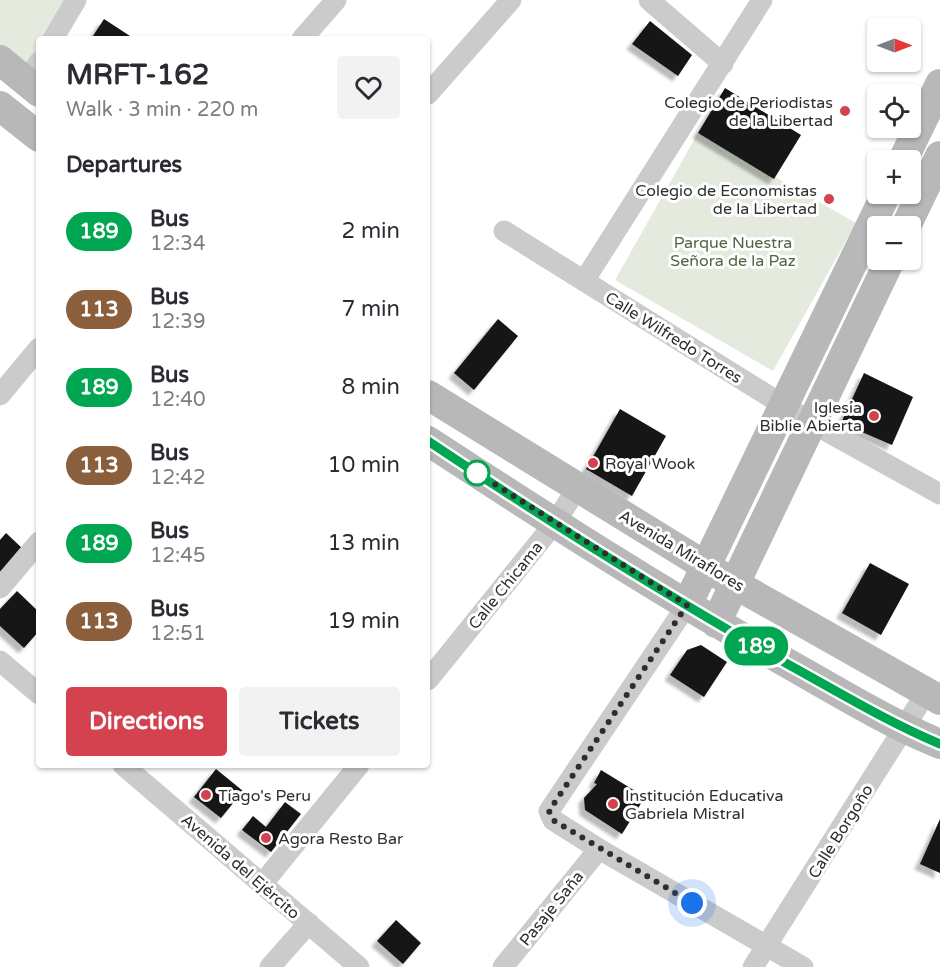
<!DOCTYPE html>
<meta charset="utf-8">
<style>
:root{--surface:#fff;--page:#f2f2f3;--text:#2b2b33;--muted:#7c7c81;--accent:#d3424e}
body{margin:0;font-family:"Varela Round",sans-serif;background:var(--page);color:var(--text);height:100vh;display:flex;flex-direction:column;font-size:22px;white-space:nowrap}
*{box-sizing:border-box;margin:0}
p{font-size:20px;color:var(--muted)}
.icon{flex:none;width:33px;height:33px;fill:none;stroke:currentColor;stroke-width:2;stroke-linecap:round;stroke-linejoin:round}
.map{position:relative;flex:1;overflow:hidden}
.sheet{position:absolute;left:36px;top:36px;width:394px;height:732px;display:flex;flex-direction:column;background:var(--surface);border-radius:6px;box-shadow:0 2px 4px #0004}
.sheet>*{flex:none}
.badge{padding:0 12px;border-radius:20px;font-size:21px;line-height:39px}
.needle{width:39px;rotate:90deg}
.controls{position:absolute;left:867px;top:18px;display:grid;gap:12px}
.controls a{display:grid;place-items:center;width:54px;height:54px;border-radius:6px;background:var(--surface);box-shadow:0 2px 4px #0004;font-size:30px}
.you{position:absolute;width:30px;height:30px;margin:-15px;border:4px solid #fff;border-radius:50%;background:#1a73e8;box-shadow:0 0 0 9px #1a73e833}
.map>.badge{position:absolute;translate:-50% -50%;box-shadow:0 0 0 3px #fff}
h2{padding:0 30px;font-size:22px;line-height:54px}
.round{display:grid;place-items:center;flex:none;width:63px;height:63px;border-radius:6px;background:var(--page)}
.overview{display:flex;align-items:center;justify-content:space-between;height:102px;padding:0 30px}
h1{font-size:28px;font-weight:700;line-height:45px}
.cta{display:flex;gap:12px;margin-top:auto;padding:12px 30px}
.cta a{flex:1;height:69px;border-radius:6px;background:var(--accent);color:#fff;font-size:24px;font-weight:700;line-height:69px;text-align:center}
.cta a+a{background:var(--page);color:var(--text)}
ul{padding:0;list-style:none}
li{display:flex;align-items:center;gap:18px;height:78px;padding:0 30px}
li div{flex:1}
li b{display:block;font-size:22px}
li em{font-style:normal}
li .badge{min-width:66px;font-weight:700;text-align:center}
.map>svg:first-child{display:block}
</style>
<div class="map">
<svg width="940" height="967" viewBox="0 0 940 967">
<defs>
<filter id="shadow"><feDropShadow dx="-5.5" dy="5.5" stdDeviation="1.5" flood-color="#0004"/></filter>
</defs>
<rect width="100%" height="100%" fill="#fff"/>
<path fill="#e4eadd" d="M0,0H76L53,39H39V62L27,82L0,59Z
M698,133L856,223L773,371L615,280Z"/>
<path fill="#151515" filter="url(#shadow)" d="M104,19L130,36L128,39H91Z
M650,21L692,55L678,76L632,44Z
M725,88L801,135L774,179L698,133Z
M498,319L518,336L474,390L454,373Z
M864,373L913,397L892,445L841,423Z
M620,409L666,436L632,496L586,469Z
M6,533L22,548L0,572V540Z
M870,563L909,584L881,635L842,613Z
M17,591L39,612V631L24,648L0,626V609Z
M701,645L727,662L704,697L670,675L687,650Z
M216,769L243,791L221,818L194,797Z
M601,770L645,797L622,834L585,810L584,798L597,784L594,783Z
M285,802L301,814L271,852L242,830L253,816L266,827Z
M940,819V873L920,864Z
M396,920L421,943L403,964L377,941Z"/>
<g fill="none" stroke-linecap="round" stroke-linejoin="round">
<path stroke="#cbcbcb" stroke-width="21" d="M649,0L723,64
M53,39L76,0
M302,39L336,0
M27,82L39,62
M428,94L511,0
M504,231L812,423L940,494
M584,281L762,0
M0,395L39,348
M0,588L39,542
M687,605L549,811L553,820L599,849L803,967
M0,661L39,694
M428,680L554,524L578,487
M123,765L359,967
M263,883L359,765
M270,967L309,923
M503,967L599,849
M753,967L926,693"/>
<path stroke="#b8b8b8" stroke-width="30" d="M0,60L39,92
M0,106L39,137
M903,160L940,84
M906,226L940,156
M428,395L733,583L940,700
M428,441C546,518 664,594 787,663C838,692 887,722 940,744
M687,605L886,194
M716,623L890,260"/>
</g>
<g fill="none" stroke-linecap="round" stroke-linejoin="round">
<g stroke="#fff" stroke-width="14">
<path id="line" d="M428,441C546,520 667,596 791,666C840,693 888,722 940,744"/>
</g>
<use href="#line" stroke="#00a651" stroke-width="9"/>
<path stroke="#2e2e2e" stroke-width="6" stroke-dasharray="0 10.8" d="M477,473L687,605L549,811L553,820L692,903"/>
</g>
<g fill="#d3424e" stroke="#fff" stroke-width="2">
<circle cx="845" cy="111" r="6"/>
<circle cx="829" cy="199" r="6"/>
<circle cx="874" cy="416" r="6"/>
<circle cx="593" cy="463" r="6"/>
<circle cx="206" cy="795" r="6"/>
<circle cx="613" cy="804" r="6"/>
<circle cx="266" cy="838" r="6"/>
</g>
<circle fill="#fff" stroke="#00a651" stroke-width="3" cx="477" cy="473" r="12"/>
<g text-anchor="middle" stroke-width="6" stroke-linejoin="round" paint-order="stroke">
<g font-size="16" fill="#2e2e2e" stroke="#fff" text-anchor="start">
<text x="833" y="108" text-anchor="end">Colegio de Periodistas<tspan x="833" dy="18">de la Libertad</tspan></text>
<text x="817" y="196" text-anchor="end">Colegio de Economistas<tspan x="817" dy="18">de la Libertad</tspan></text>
<text x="862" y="413" text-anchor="end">Iglesia<tspan x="862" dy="18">Biblie Abierta</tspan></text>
<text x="605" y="469">Royal Wook</text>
<text x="218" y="801">Tiago's Peru</text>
<text x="625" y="801">Institución Educativa<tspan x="625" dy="18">Gabriela Mistral</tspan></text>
<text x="278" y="844">Agora Resto Bar</text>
</g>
<g font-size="16" fill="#526540" stroke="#fff">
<text x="733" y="248">Parque Nuestra<tspan x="733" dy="18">Señora de la Paz</tspan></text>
</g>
<g font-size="16" fill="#2e2e2e" stroke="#fff">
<text transform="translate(674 337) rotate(32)" y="6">Calle Wilfredo Torres</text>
<text transform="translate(682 550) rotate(31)" y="6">Avenida Miraflores</text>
<text transform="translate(505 585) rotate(-51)" y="6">Calle Chicama</text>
<text transform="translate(840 831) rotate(-58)" y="6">Calle Borgoño</text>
<text transform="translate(241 866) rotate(41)" y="6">Avenida del Ejército</text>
<text transform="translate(551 908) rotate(-51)" y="6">Pasaje Saña</text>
</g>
</g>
</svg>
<div class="controls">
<a><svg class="needle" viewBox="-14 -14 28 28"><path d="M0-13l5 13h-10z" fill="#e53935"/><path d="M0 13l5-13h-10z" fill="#7c7c81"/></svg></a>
<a><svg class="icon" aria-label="locate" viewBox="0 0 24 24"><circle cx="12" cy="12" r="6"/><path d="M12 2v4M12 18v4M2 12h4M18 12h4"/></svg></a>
<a>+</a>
<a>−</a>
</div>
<div class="you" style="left:692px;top:903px"></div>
<b class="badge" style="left:756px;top:646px;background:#00a651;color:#fff">189</b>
<section class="sheet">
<div class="overview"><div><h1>MRFT-162</h1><p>Walk · 3 min · 220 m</p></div><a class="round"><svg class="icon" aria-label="heart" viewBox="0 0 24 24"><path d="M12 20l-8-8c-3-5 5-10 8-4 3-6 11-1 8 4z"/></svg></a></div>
<h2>Departures</h2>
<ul>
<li><span class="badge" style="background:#00a651;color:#fff">189</span><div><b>Bus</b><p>12:34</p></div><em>2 min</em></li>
<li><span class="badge" style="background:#8b5e3c;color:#fff">113</span><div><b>Bus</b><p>12:39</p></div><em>7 min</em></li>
<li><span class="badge" style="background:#00a651;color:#fff">189</span><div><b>Bus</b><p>12:40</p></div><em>8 min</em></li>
<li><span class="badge" style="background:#8b5e3c;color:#fff">113</span><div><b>Bus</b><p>12:42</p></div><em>10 min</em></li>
<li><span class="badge" style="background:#00a651;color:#fff">189</span><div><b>Bus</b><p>12:45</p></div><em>13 min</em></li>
<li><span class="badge" style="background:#8b5e3c;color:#fff">113</span><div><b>Bus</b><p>12:51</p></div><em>19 min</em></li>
</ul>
<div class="cta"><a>Directions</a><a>Tickets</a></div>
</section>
</div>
